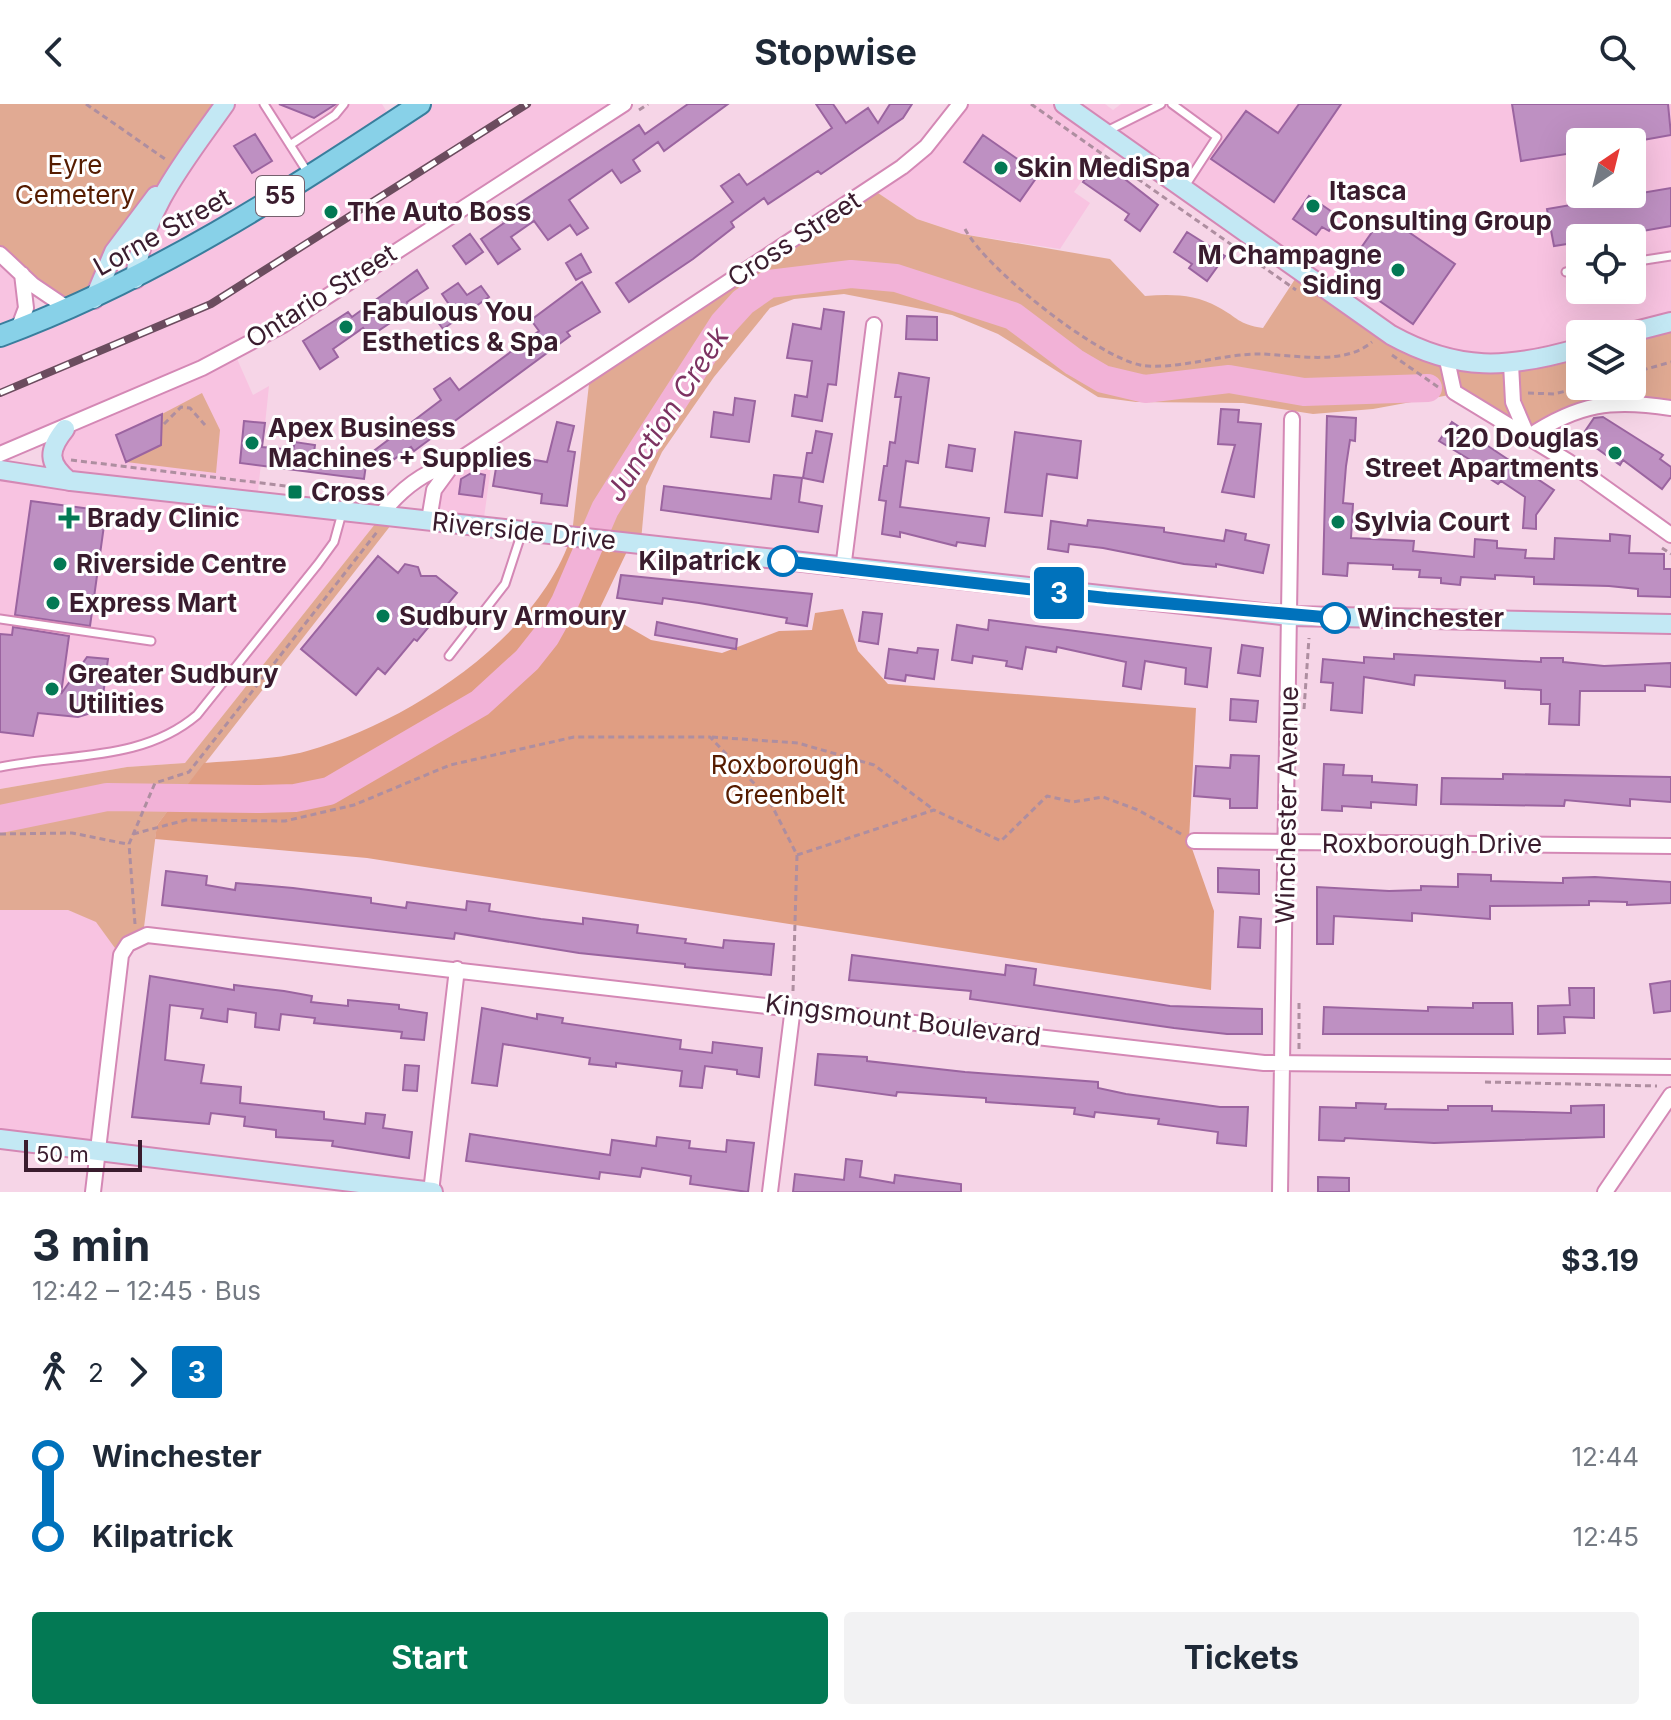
<!DOCTYPE html>
<meta charset="utf-8">
<style>
:root{--surface:#fff;--page:#f2f2f3;--text:#1f2937;--muted:#747a83;--accent:#037954}
body{margin:0;font-family:Inter,sans-serif;background:var(--page);color:var(--text);height:100vh;display:flex;flex-direction:column;font-size:30px;white-space:nowrap}
*{box-sizing:border-box;margin:0}
p{font-size:26px;color:var(--muted)}
.icon{flex:none;width:44px;height:44px;fill:none;stroke:currentColor;stroke-width:2;stroke-linecap:round;stroke-linejoin:round}
.map{position:relative;height:1088px;overflow:hidden}
.panel{display:flex;flex-direction:column;background:var(--surface);flex:1}
.panel>*{flex:none}
.badge{padding:0 16px;border-radius:6px;font-size:28px;line-height:52px}
.needle{width:52px;rotate:35deg}
.buttons{position:absolute;left:1566px;top:24px;display:grid;gap:16px}
.buttons a{display:grid;place-items:center;width:80px;height:80px;border-radius:8px;background:var(--surface);box-shadow:0 8px 32px #0002;font-size:40px}
.scale{position:absolute;left:24px;bottom:20px;width:118px;box-sizing:border-box;padding-left:8px;border:4px solid #3a1c2e;border-top:0;font-size:22px;line-height:28px;white-space:nowrap;color:#3a1c2e;-webkit-text-stroke:6px #fff;paint-order:stroke}
.map>.badge{position:absolute;translate:-50% -50%;box-shadow:0 0 0 4px #fff}
.legs{display:flex;align-items:center;gap:12px;height:88px;padding:0 32px;font-size:26px}
.legs p{margin-inline-start:auto}
.headline{display:flex;align-items:center;justify-content:space-between;height:136px;padding:0 32px}
h1{font-size:44px;font-weight:700;line-height:60px}
.action{display:flex;gap:16px;margin-top:auto;padding:16px 32px}
.action a{flex:1;height:92px;border-radius:8px;background:var(--accent);color:#fff;font-size:32px;font-weight:700;line-height:92px;text-align:center}
.action a+a{background:var(--page);color:var(--text)}
ul{padding:0 32px;list-style:none}
li{display:flex;align-items:center;gap:28px;height:80px;font-size:30px}
li i{display:grid;place-items:center;width:12px;height:100%;margin:0 10px;background:currentColor}
li i::after{content:'';width:20px;height:20px;margin:-10px;border:6px solid;border-radius:50%;background:var(--surface)}
li p{margin-inline-start:auto}
li:first-child i{background:linear-gradient(#0000 50%,currentColor 0)}
li:last-child i{background:linear-gradient(currentColor 50%,#0000 0)}
header{display:flex;justify-content:space-between;align-items:center;height:104px;padding:0 32px;background:var(--surface);font-size:36px;font-weight:700}
.map>svg:first-child{display:block}
</style>
<header><svg class="icon" aria-label="back" viewBox="0 0 24 24"><path d="M15 5l-7 7 7 7"/></svg>Stopwise<svg class="icon" aria-label="search" viewBox="0 0 24 24"><circle cx="10" cy="10" r="6"/><path d="M15 15l6 6"/></svg></header>
<div class="map">
<svg width="1671" height="1088" viewBox="0 0 1671 1088">
<rect width="100%" height="100%" fill="#f6d5e7"/>
<path fill="#f8c3e1" fill-rule="evenodd" d="M227,0H382L392,16L409,0H626L234,248L253,291L269,282L257,397L383,410L185,659L127,663L0,685V365L69,377L55,364L64,327L0,352V149L16,160L21,218L136,176L139,148Z
M962,0H1105L1113,6L1121,0H1671V216L1618,230H1580V242L1511,258L1418,245L1113,33L1074,88L1090,99L1060,145L962,130L917,115L872,85ZM1580,38H1632V90H1580ZM1580,134H1632V186H1580Z
M495,334L483,421L429,416L439,377Z
M0,806H68L96,817L120,851L97,1044L0,1033Z"/>
<path fill="#e1aa93" d="M0,0H227L108,163L72,206L0,149Z
M872,85L917,115L962,130L1110,155L1145,192C1171,190 1195,190 1218,203C1239,214 1237,220 1263,224L1301,166L1391,230L1471,258L1580,242V282H1632V230L1671,216V305L1618,299L1527,333L1455,290L1373,305L1313,310L1243,299L1136,298L1098,293L998,230L952,211L844,190L794,195L770,204L714,273L662,348L646,382L641,437L572,430L590,271Z
M202,289L220,326L216,369L126,358L160,341L162,310Z
M383,410L398,412L157,721L143,831L120,851L96,818L68,806H0V685L127,663L185,659Z"/>
<path fill="#e09e83" d="M572,430L632,437L599,506L651,536L722,549L779,527L812,526L815,509L843,505L858,547L888,580L1196,604L1189,736L1214,807L1211,886L367,754L155,735L157,721L204,659C237,656 275,656 307,647C408,618 539,534 572,430Z"/>
<g fill="none" stroke-linecap="round" stroke-linejoin="round">
<path stroke="#f2b2d7" stroke-width="28" d="M0,715L107,693L260,695L295,694L329,687L480,599L527,556L546,532L565,498L605,405L642,346L723,220L743,198L769,180L851,170L896,174L1013,212L1074,258L1103,275L1145,285L1229,275L1304,288L1428,284"/>
</g>
<path fill="#be90c2" stroke="#9b64a0" stroke-width="2" d="M279,0H336L314,14Z
M688,0H728L664,47L658,38L633,56L640,67L621,79L612,66L569,96L588,124L577,131L570,121L548,136L534,117L511,133L520,145L498,160L481,135L504,119L500,112L639,21L645,30Z
M816,0H833L846,19L868,4L878,19L890,0H912L903,14L821,70L818,67L768,100L764,94L731,118L734,123L693,155L629,198L616,179L733,98L721,82L739,70L747,81L832,24Z
M1299,0H1341L1274,98L1211,55L1246,7L1278,29Z
M1512,0H1668L1671,31L1632,38H1580V48L1521,57Z
M255,30L272,57L252,69L234,42Z
M983,31L1039,70L1020,97L964,58Z
M1096,59L1115,72L1117,69L1158,101L1140,127L1125,116L1129,110L1083,78Z
M1671,84V122L1603,134H1580V138L1554,142L1547,105Z
M1309,92L1338,112L1329,127L1322,123L1316,131L1293,115Z
M1384,111L1455,160L1413,220L1342,171Z
M1187,128L1225,152L1207,177L1189,164L1192,160L1174,148Z
M470,130L483,148L466,160L453,142Z
M581,150L591,168L576,176L566,159Z
M417,166L428,184L407,198L411,205L369,233L363,224L333,245L338,253L320,265L303,237L348,208L352,213Z
M582,178L600,208L567,228L570,232L429,336L414,347L411,343L382,364L371,349L441,296L434,285L450,274L459,286L539,227L531,216Z
M458,179L467,191L481,182L489,193L443,225L434,213L450,202L442,190Z
M824,205L844,208L836,281L828,280L822,317L792,312L795,291L807,293L812,257L787,254L793,220L821,225Z
M907,212L937,213V236L906,235Z
M899,269L929,274L918,359L906,357L900,403L989,414L985,442L957,438L956,442L900,428V433L882,430L886,397L879,396L884,362H887L890,338L895,339L901,293H895Z
M735,294L755,297L749,338L711,333L714,308L733,311Z
M1221,305L1239,306L1238,318L1261,320L1254,393L1222,388L1235,341L1218,340Z
M162,310L161,341L126,358L116,331Z
M1327,312L1356,314L1355,337L1350,336L1346,362L1343,399L1353,400L1351,434L1414,437L1413,447L1474,453L1475,435L1497,437V444L1526,446L1525,454L1554,455L1555,434L1610,437V430L1630,432L1629,449L1664,450V465H1671V493L1638,492V485L1609,482L1534,480V473L1495,471V475L1461,473L1460,481L1441,479V474L1419,473L1420,466L1393,465V461L1348,459L1347,472L1323,470Z
M1603,313L1663,351L1660,355L1671,363V373L1662,385L1623,356L1620,361L1581,333L1594,314Z
M244,317L265,319L262,343L293,346L295,338L315,341L314,348L367,354L364,375L240,359Z
M557,318L574,322L568,347L575,348L567,402L541,399L542,390L493,382L497,358L521,363L523,354L547,358Z
M1452,318L1554,386L1536,411V425L1523,424L1525,393L1501,377L1498,380L1484,371L1487,366L1439,337Z
M816,327L832,330L823,378L803,374L807,349H812Z
M1015,328L1081,337L1077,374L1047,370L1042,412L1005,408Z
M949,341L975,345L972,367L946,363Z
M473,368L485,371L482,393L459,390L461,375Z
M774,371L802,374L799,398L822,402L818,428L661,406L664,382L771,395Z
M31,397L106,407L90,522L15,511Z
M1088,416L1164,424V428L1224,437L1226,426L1246,430L1245,436L1269,441L1263,469L1216,460V463L1184,460L1103,444L1069,440L1068,448L1048,445L1051,417L1087,422Z
M378,452L398,469L405,460L418,463L421,472H436L457,489L417,537L414,535L385,570L378,564L356,591L301,545Z
M621,471L812,490L807,522L786,519L787,514L699,499L663,494L662,500L617,494Z
M863,508L882,510L878,540L859,537Z
M989,516L1211,544L1207,583L1185,580L1186,564L1145,557L1141,585L1123,582L1126,558L1057,543L1056,548L1026,543L1022,565L1006,562L1007,557L973,552L972,559L952,556L957,521L988,526Z
M657,518L737,535L736,545L655,531Z
M13,523L69,532L61,590L87,553L108,555L101,606L78,613L38,609L33,632L0,628V530L12,531Z
M1242,541L1263,544L1260,572L1238,569Z
M918,544L938,546L934,575L906,571L905,577L885,574L889,545L917,549Z
M1394,550L1541,558V554H1563V558L1604,562L1671,559V583L1645,581V587H1580L1579,621L1549,620L1550,600H1541V586L1505,584V577L1415,571L1414,581L1364,573L1362,609L1331,606L1333,579L1321,578L1323,555L1364,559V553L1394,555Z
M1231,595L1258,597L1256,618L1230,616Z
M1231,651L1259,652L1257,704H1230V695L1194,692L1196,662L1230,664Z
M1324,660L1344,661L1343,671L1372,672V678L1417,681L1416,701L1371,698V704L1342,702V707L1322,706Z
M1503,670L1671,673V698L1630,695V702L1565,696L1564,702L1441,700L1442,674L1503,675Z
M1218,764L1259,766V790L1218,788Z
M166,767L207,772L206,781L235,786L236,779L293,784L371,794V799L406,804L407,798L466,806L467,797L490,800L489,807L541,815L583,820V814L638,821L637,829L686,835L685,839L723,844L724,836L774,840L771,871L685,863V860L579,849L455,829L454,835L162,801Z
M1458,770L1491,771V777L1563,779V774L1595,773L1671,778V799L1627,801V798L1589,797V801L1490,802V815L1412,809V817L1334,812L1333,840H1317V783L1389,787L1421,786V782L1458,783Z
M1240,813L1261,815L1260,844L1238,843Z
M852,851L1005,871L1006,861L1036,865L1034,881L1170,902L1262,905V930H1227L1174,924L970,895L971,887L849,876Z
M150,872L234,886V881L284,887L312,892L311,898L348,902V896L399,901V905L427,909L424,936L401,934L402,928L314,919L315,914L281,910L279,926L255,923L256,909L228,905L227,918L201,914L203,905L170,901L165,956L204,961L201,979L241,983L240,999L324,1008V1015L365,1020L366,1009L385,1011L383,1024L412,1028L409,1054L332,1042L333,1037L276,1033V1026L244,1022L245,1013L211,1009L209,1020L132,1013Z
M1671,877V907L1654,909L1650,880Z
M1569,884H1594V914L1564,913L1565,929L1538,930V902L1570,901Z
M1473,899H1512L1513,930H1323L1324,903L1428,907V903L1473,904Z
M482,904L537,915V910L563,914L562,919L681,936L680,945L712,949L713,938L762,944L759,973L737,970V966L705,962L702,984L680,982L682,967L616,959V963L589,960L590,954L503,940L497,982L472,979Z
M818,950L867,953V957L965,968L1098,978V984L1126,990L1220,1003H1248L1246,1042L1217,1039L1218,1028L1158,1020L1159,1015L1095,1008L1094,1013L1074,1010L1075,1004L986,998V994L897,988L896,992L815,981Z
M405,961L419,962L417,987L403,986Z
M1356,999L1386,1000L1385,1005L1448,1006V1002H1492V1007L1571,1009V1002L1604,1001V1033L1434,1039L1345,1034L1344,1037L1319,1036L1320,1003L1356,1004Z
M470,1030L610,1051L612,1036L656,1042L657,1033L690,1037L689,1044L726,1048L727,1036L754,1039L748,1088L690,1080L691,1072L642,1064L640,1073L600,1068L599,1075L466,1057Z
M846,1055L862,1057L860,1073L894,1079L895,1071L961,1080V1088H793L795,1070L844,1076Z
M1318,1073L1349,1074V1088H1318Z"/>
<g fill="none" stroke-linecap="round" stroke-linejoin="round">
<g stroke="#d488b5" stroke-width="11">
<path id="lane" d="M264,0L308,69
M1172,0L1217,33L1185,82
M1105,28L1161,0
M290,41L335,11L344,0
M1632,158L1671,152
M1566,168L1580,165
M0,515L151,537
M449,552L505,480L522,428
M0,663C67,649 142,658 197,611L318,460L334,438L342,409"/>
</g>
<g stroke="#d488b5" stroke-width="18">
<path id="street" d="M0,150L33,181L70,206
M18,225L26,204L22,170
M1447,256L1454,288L1569,358L1671,431
M1511,260L1513,298L1528,333
M1528,333C1579,299 1612,295 1671,304
M0,350L202,264L283,221L624,0
M380,412C398,388 419,370 448,361
M429,416L434,386L453,360L902,63L926,43L960,0
M843,465L874,221
M1194,737L1671,742
M93,1088L121,851L128,840L147,831L1264,959L1671,963
M431,1088L457,865
M770,1088L793,903
M1280,1088L1292,315
M1605,1088L1671,991"/>
</g>
<g stroke="#d488b5" stroke-width="22">
<path id="secondary" d="M1064,0L1391,231C1458,268 1508,265 1580,244
M135,175C142,107 187,54 225,0
M94,195L114,148L156,92
M1624,230L1671,218
M65,325C48,346 47,359 69,377
M0,366L71,377L1290,512L1671,520
M0,1035L433,1088"/>
</g>
<g stroke="#397e9d" stroke-width="24">
<path id="primary" d="M0,232C152,176 285,89 420,0"/>
</g>
<path stroke="#ae8ea0" stroke-width="3" stroke-dasharray="6 4" stroke-linecap="butt" d="M86,0L165,55
M1031,0L1296,186
M639,6L648,0
M965,125C985,164 1096,252 1140,261C1173,267 1226,249 1261,250C1296,251 1344,262 1372,238
M1392,251L1438,283
M1632,269L1671,258
M1528,289L1554,290L1587,282
M164,320L181,303L190,304L205,321
M71,356L286,382
M1662,444L1671,450
M1304,605L1309,534
M712,633L798,639L874,661L934,706
M0,730L72,729L127,740
M133,730L186,716L285,717L354,701L450,661L574,633H710L768,694L797,751L934,706L1001,737L1047,692L1073,698L1103,693L1138,706L1183,731
M135,820L129,740L155,679L189,668L377,428
M793,887L797,751
M1299,945V897
M1485,978L1657,982"/>
<use href="#lane" stroke="#fff" stroke-width="7"/>
<use href="#street" stroke="#fff" stroke-width="14"/>
<use href="#secondary" stroke="#c3e8f4" stroke-width="18"/>
<use href="#primary" stroke="#88d1e8" stroke-width="20"/>
<g stroke="#6b4c5e" stroke-width="8">
<path id="rail" d="M0,289L211,200L527,0"/>
</g>
<use href="#rail" stroke="#fff" stroke-width="5" stroke-dasharray="15" stroke-linecap="butt"/>
</g>
<g fill="none" stroke-linecap="round" stroke-linejoin="round">
<g stroke="#fff" stroke-width="18">
<path id="line-1" d="M783,457L1106,494L1335,514"/>
</g>
<use href="#line-1" stroke="#0072bc" stroke-width="12"/>
</g>
<g fill="#037954" stroke="#fff" stroke-width="3">
<circle cx="1001" cy="64" r="8"/>
<circle cx="1313" cy="102" r="8"/>
<circle cx="331" cy="108" r="8"/>
<circle cx="1398" cy="166" r="8"/>
<circle cx="346" cy="223" r="8"/>
<circle cx="252" cy="339" r="8"/>
<circle cx="1615" cy="349" r="8"/>
<rect x="287" y="380" width="16" height="16" rx="4"/>
<path d="M65 402h8v8h8v8h-8v8h-8v-8h-8v-8h8z"/>
<circle cx="1338" cy="418" r="8"/>
<circle cx="60" cy="460" r="8"/>
<circle cx="53" cy="499" r="8"/>
<circle cx="383" cy="512" r="8"/>
<circle cx="52" cy="585" r="8"/>
</g>
<g fill="#fff" stroke="#0072bc" stroke-width="4">
<circle cx="783" cy="457" r="14"/>
<circle cx="1335" cy="514" r="14"/>
</g>
<g text-anchor="middle" stroke-width="6" stroke-linejoin="round" paint-order="stroke">
<rect fill="#fff" stroke="#75606d" stroke-width="2" x="256" y="72" width="48" height="40" rx="6"/>
<g font-size="24" font-weight="bold" fill="#3a1c2e">
<text x="280" y="100">55</text>
</g>
<g font-size="26" fill="#561c00" stroke="#fff">
<text x="75" y="70">Eyre<tspan x="75" dy="30">Cemetery</tspan></text>
<text x="785" y="670">Roxborough<tspan x="785" dy="30">Greenbelt</tspan></text>
</g>
<g font-size="26" font-weight="bold" fill="#3a1c2e" stroke="#fff" text-anchor="start">
<text x="1017" y="73">Skin MediSpa</text>
<text x="1329" y="96">Itasca<tspan x="1329" dy="30">Consulting Group</tspan></text>
<text x="347" y="117">The Auto Boss</text>
<text x="1382" y="160" text-anchor="end">M Champagne<tspan x="1382" dy="30">Siding</tspan></text>
<text x="362" y="217">Fabulous You<tspan x="362" dy="30">Esthetics &amp; Spa</tspan></text>
<text x="268" y="333">Apex Business<tspan x="268" dy="30">Machines + Supplies</tspan></text>
<text x="1599" y="343" text-anchor="end">120 Douglas<tspan x="1599" dy="30">Street Apartments</tspan></text>
<text x="311" y="397">Cross</text>
<text x="87" y="423">Brady Clinic</text>
<text x="1354" y="427">Sylvia Court</text>
<text x="76" y="469">Riverside Centre</text>
<text x="69" y="508">Express Mart</text>
<text x="399" y="521">Sudbury Armoury</text>
<text x="68" y="579">Greater Sudbury<tspan x="68" dy="30">Utilities</tspan></text>
</g>
<g font-size="26" fill="#3a1c2e" stroke="#fff">
<text transform="translate(162 128) rotate(-29)" y="9">Lorne Street</text>
<text transform="translate(794 135) rotate(-33)" y="9">Cross Street</text>
<text transform="translate(321 192) rotate(-32)" y="9">Ontario Street</text>
<text transform="translate(524 427) rotate(6)" y="9">Riverside Drive</text>
<text transform="translate(1287 701) rotate(-89)" y="9">Winchester Avenue</text>
<text x="1432" y="749">Roxborough Drive</text>
<text transform="translate(903 916) rotate(7)" y="9">Kingsmount Boulevard</text>
</g>
<g font-size="26" font-weight="bold" fill="#3a1c2e" stroke="#fff" text-anchor="end">
<text x="761" y="466">Kilpatrick</text>
<text x="1357" y="523" text-anchor="start">Winchester</text>
</g>
<g font-size="28" font-style="italic" fill="#7d3362" stroke="#fff">
<text transform="translate(667 310) rotate(-57)" y="10">Junction Creek</text>
</g>
</g>
</svg>
<div class="buttons">
<a><svg class="needle" viewBox="-14 -14 28 28"><path d="M0-13l5 13h-10z" fill="#e53935"/><path d="M0 13l5-13h-10z" fill="#747a83"/></svg></a>
<a><svg class="icon" aria-label="locate" viewBox="0 0 24 24"><circle cx="12" cy="12" r="6"/><path d="M12 2v4M12 18v4M2 12h4M18 12h4"/></svg></a>
<a><svg class="icon" aria-label="layers" viewBox="0 0 24 24"><path d="M12 4l9 5-9 5-9-5zM3 14l9 5 9-5"/></svg></a>
</div>
<div class="scale">50 m</div>
<b class="badge" style="left:1059px;top:489px;background:#0072bc;color:#fff">3</b>
</div>
<section class="panel">
<div class="headline"><div><h1>3 min</h1><p>12:42 – 12:45 · Bus</p></div><b>$3.19</b></div>
<div class="legs"><svg class="icon" aria-label="walk" viewBox="0 0 24 24"><circle cx="13" cy="4" r="2"/><path d="M13 8l-2 6 4 7M11 14l-3 7M7 12l3-4h3l4 4"/></svg>2<svg class="icon" aria-label="forward" viewBox="0 0 24 24"><path d="M9 5l7 7-7 7"/></svg><b class="badge" style="background:#0072bc;color:#fff">3</b></div>
<ul>
<li><i style="color:#0072bc"></i><b>Winchester</b><p>12:44</p></li>
<li><i style="color:#0072bc"></i><b>Kilpatrick</b><p>12:45</p></li>
</ul>
<div class="action"><a>Start</a><a>Tickets</a></div>
</section>
